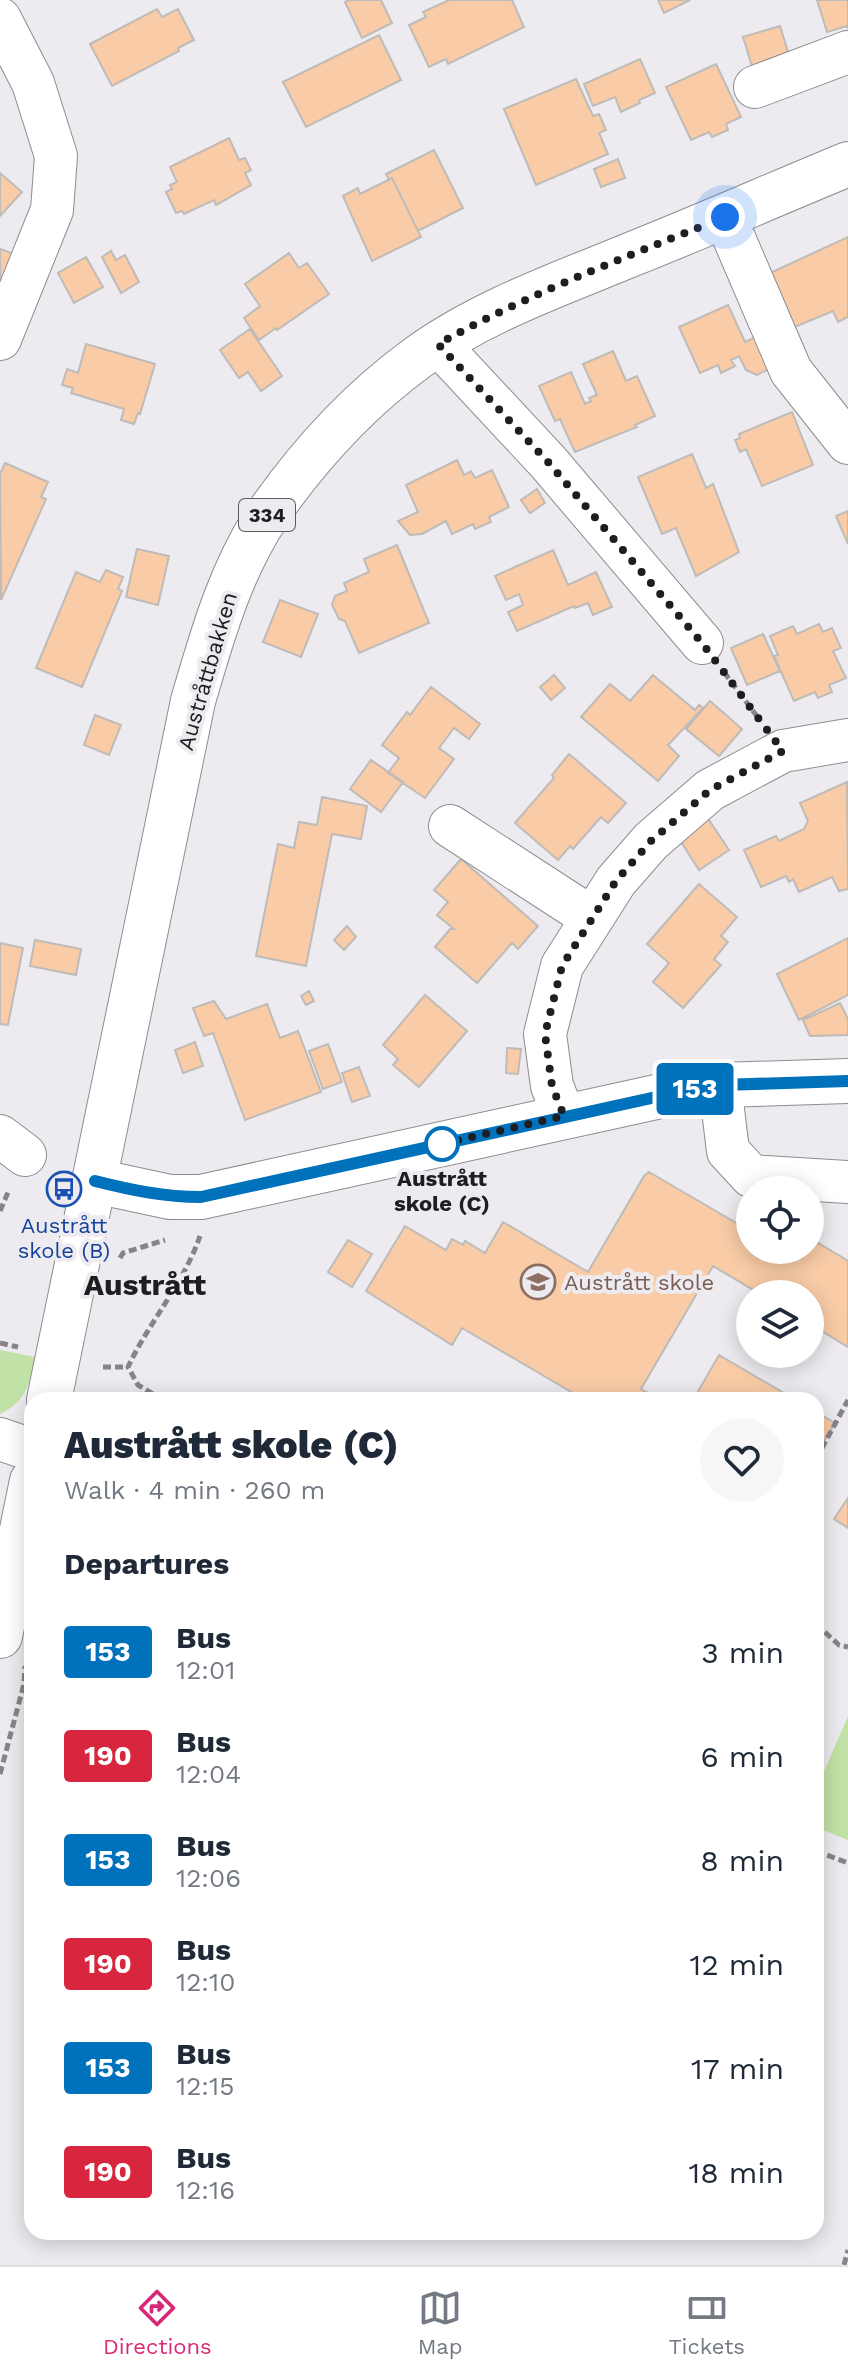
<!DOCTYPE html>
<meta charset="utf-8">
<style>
:root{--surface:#fff;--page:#f6f6f7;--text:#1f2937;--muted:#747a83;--line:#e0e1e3;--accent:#db2777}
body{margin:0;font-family:"Work Sans",sans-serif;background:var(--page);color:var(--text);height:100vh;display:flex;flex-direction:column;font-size:30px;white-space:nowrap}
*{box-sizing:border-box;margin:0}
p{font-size:26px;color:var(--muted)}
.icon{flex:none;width:44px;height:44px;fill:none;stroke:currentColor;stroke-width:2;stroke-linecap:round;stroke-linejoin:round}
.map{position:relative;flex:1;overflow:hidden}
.panel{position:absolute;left:24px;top:1392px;width:800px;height:848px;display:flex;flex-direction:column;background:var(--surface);border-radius:24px;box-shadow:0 4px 20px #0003}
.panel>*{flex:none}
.badge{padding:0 16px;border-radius:6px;font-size:28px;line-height:52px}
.controls{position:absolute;left:736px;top:1176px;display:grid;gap:16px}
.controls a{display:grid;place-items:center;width:88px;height:88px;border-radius:50%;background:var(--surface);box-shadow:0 4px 20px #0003;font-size:40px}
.you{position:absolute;width:40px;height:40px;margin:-20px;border:6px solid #fff;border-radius:50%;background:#1a73e8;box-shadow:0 0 0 12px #1a73e833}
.map>.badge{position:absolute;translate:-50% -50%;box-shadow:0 0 0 4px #fff}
h2{padding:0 40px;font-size:30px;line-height:72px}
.round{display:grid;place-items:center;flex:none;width:84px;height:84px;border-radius:42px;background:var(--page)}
.overview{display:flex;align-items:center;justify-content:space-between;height:136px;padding:0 40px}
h1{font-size:38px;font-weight:800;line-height:60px}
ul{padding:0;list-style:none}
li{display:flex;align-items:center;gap:24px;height:104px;padding:0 40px}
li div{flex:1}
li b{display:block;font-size:30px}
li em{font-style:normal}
li .badge{min-width:88px;font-weight:700;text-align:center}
.menu{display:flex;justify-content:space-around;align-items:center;height:112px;border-top:2px solid var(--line);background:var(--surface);font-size:22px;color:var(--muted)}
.menu a{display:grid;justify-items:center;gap:4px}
.menu .selected{color:var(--accent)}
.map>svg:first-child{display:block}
</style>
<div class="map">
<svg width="848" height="2265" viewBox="0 0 848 2265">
<rect width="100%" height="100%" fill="#edebef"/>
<path fill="#c1e2a6" d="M0,1350L35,1357C30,1383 26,1402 0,1414Z
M848,1716V1840L816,1827V1790Z"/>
<path fill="#f9cca7" stroke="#bebbb8" stroke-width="2" d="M349,0H381L392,23L362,38L345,2Z
M449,0H512L524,27L448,64L446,59L429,67L409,25L426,17L423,12Z
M658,0H690L664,13Z
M817,0H848V29L847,26L827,32Z
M157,9L162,17L178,9L194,40L178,48L179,51L112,86L90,44Z
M780,26L792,65L755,76L743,37Z
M379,35L401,80L306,127L283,82Z
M640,59L655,93L639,100L640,103L621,112L615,97L593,106L584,84Z
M716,64L741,117L726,124L728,130L712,137L709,132L691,140L666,87Z
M576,79L593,116L599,114L606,130L599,133L608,154L536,185L504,109Z
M229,138L239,160L245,158L251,170L245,173L251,185L216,205L214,200L184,214L182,211L176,213L166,192L172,189L170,185L177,182L170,167Z
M434,150L463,208L418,231L392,178L389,180L386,174Z
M618,159L625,178L601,187L594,169Z
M0,173L22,192L0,216Z
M392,178L421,237L372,261L343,196L358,188L360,194Z
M848,237V317L838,322L833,311L790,329L768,274Z
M0,249L17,255L0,294Z
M111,251L116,260L125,255L139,282L121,293L102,257Z
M289,253L299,268L307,263L329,294L277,330L276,328L259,340L244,318L260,306L245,284Z
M86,257L103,287L74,303L58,273Z
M728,305L745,342L760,335L775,366L757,375L746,370L739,356L731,360L735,366L721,373L718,365L700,373L679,327Z
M250,329L282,376L261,391L248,372L239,378L220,350Z
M86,344L155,364L140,414L138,413L134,424L121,420L124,409L71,393L73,388L62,385L67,369L78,373Z
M613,351L626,381L637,376L655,416L635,425L637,427L575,452L560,419L555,421L539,386L571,372L585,404L591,401L589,398L597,395L583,364Z
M792,412L813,465L762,486L746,449L740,452L735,440L740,438L739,434Z
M692,454L706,488L713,484L739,552L696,576L676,528L662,534L638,477Z
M457,460L464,475L471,471L475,478L492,470L509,507L489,517L491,522L475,529L473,524L452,534L446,521L422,534L410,535L398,521L418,512L406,485Z
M5,463L48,482L41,497L46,499L1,600L0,474Z
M537,489L545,503L530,513L521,500Z
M848,511V544L836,516Z
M397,545L429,623L359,653L345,621L339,619L332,605L335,596L347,591L344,583L369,572L364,559Z
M137,549L169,556L158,605L126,597Z
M553,550L568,585L596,572L612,607L593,615L588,603L575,608L574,606L517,631L508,612L523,605L519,594L506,600L495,576Z
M106,570L123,577L118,589L122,591L82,687L36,668L76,572L100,582Z
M280,600L318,614L301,657L263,642Z
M819,624L823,632L832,628L841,648L833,651L846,678L829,685L832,692L818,698L815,692L794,701L774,656L778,655L770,636L793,626L797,634Z
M763,634L780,671L747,685L731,648Z
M554,675L565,688L551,700L540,687Z
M653,675L695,710L699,705L703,708L668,745L679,756L658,781L581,717L610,684L630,701Z
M431,687L480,724L469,739L454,728L439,748L454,759L425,798L388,773L399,758L382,745L407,712L410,715Z
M710,701L742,729L719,756L686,729Z
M95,715L121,725L109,755L84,745Z
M569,754L626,803L608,823L601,817L573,849L570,846L558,860L515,823L554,778L552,775Z
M371,760L403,782L381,812L350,789Z
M847,782L848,889L839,891L832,877L799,892L793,879L789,882L786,876L761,887L744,850L776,836L779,841L804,829L808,821L800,803Z
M322,797L367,806L361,839L332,834L306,966L256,956L278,844L294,848L299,822L317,825Z
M707,817L729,850L699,870L678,837Z
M461,859L538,926L518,949L512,943L477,983L435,947L450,929H454L437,915L448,902L434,890Z
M699,884L737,917L721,936L728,942L714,959L721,965L683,1008L653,982L669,963L647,944Z
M347,926L356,937L344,950L334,940Z
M848,938V995L799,1020L777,974Z
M35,940L81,949L76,975L30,966Z
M0,943L23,948L8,1025L0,1024Z
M309,991L314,1001L306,1005L301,996Z
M425,995L467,1031L419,1087L393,1065L398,1059L383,1045Z
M214,1001L226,1019L267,1004L280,1038L298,1031L321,1092L245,1120L213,1033L204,1036L193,1008Z
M840,1003L848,1019V1035L810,1036L803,1020Z
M195,1042L203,1066L183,1073L175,1050Z
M328,1044L342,1082L323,1089L309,1051Z
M507,1048L521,1049L518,1074L506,1073Z
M359,1067L370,1096L352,1102L342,1073Z
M649,1172L738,1224L742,1217L750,1222V1250H810V1238L848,1261V1347L810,1324V1294H760L713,1266L641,1389L660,1400H585L462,1328L452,1345L366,1291L405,1226L446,1250L452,1239L463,1245L465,1241L485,1253L503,1222L588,1272L644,1176Z
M348,1240L372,1254L352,1287L328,1272Z
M719,1355L796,1400H693Z
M816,1412L835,1423L816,1455Z
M848,1498V1528L834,1519Z"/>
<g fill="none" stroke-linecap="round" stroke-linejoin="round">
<g stroke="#8f8c90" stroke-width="44">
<path id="minor" d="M0,19L33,83L56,156L52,210L0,339
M755,87L848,52
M725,217L791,371L848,443
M438,344L548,462L702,643
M450,826L592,918
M720,1085L728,1151L751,1176L848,1182
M564,1116L552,1086L545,1034L562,966L616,881L651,841L710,790L783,751L848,740
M0,1136L25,1155
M0,1439L32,1450"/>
</g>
<g stroke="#8f8c90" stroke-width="46">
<path id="major" d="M95,1181L170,1197H201L688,1090L720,1085L848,1081
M49,1400L193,701C212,636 231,568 270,511C310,454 361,399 417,358C480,312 557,285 630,255C703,226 775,194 848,164
M0,1636L32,1481"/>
</g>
<path stroke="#858487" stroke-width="5" stroke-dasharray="8 4" stroke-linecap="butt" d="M724,672L759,719
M0,1211L9,1190
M120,1258L123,1253L165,1240
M0,1343L18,1347
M103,1367H128
M163,1400L138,1385L128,1367C149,1322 184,1283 200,1236
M816,1459L848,1400
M816,1624L839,1645L848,1647
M0,1774L24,1684L25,1666
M816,1851L848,1863
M844,2265L848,2250"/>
<use href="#minor" stroke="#fff" stroke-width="42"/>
<use href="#major" stroke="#fff" stroke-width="44"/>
</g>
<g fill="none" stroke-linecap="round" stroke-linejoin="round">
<g stroke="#fff" stroke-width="18">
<path id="line" d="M95,1181C131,1190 164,1197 201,1197L688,1090L720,1085L848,1081"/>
</g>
<use href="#line" stroke="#0072bc" stroke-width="12"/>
<path stroke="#1e1d1f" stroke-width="8" stroke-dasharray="0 14.4" d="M442,1144L429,1147L564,1116L552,1086L545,1034L562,966L616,881L651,841L710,790L783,751L702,643L548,462L438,344C530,293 628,256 725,217"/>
</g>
<defs>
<g id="bus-ring" transform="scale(1.8)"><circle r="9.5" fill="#edebef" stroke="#1a4fb4" stroke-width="1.5"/><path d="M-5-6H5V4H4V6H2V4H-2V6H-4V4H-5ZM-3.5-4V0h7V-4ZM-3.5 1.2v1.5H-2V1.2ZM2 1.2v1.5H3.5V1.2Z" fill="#1a4fb4"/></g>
<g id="school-ring" transform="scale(1.8)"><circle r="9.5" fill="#edebef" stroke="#8d6e63" stroke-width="1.5"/><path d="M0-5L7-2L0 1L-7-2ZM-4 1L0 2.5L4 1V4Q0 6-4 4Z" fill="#8d6e63"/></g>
</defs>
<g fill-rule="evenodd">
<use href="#bus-ring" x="64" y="1189"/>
<use href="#school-ring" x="538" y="1282"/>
</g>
<circle fill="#fff" stroke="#0072bc" stroke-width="4" cx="442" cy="1144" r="16"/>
<g text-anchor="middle" stroke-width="8" stroke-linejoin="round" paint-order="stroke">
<rect fill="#edebef" stroke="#5c5b5d" stroke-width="2" x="239" y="499" width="56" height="32" rx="6"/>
<g font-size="20" font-weight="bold" fill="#1e1d1f">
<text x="267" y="522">334</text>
</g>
<g font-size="22" fill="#1e1d1f" stroke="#edebef">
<text transform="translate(207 671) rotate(-74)" y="8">Austråttbakken</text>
</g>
<g font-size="22" font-weight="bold" fill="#1e1d1f" stroke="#edebef">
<text x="442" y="1186">Austrått<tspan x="442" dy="25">skole (C)</tspan></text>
</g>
<g font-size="22" fill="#164399" stroke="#edebef">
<text x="64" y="1233">Austrått<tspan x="64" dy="25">skole (B)</tspan></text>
</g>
<g font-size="22" fill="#785e54" stroke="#edebef" text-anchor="start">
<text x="564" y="1290">Austrått skole</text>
</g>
<g font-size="30" font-weight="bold" fill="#1e1d1f" stroke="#edebef">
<text x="145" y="1295">Austrått</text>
</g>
</g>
</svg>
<div class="controls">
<a><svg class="icon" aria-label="locate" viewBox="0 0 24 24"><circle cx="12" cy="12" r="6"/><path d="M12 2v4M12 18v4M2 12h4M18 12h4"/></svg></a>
<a><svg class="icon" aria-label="layers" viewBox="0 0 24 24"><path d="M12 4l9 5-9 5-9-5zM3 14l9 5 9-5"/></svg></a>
</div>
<div class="you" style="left:725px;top:217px"></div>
<b class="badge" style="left:695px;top:1089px;background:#0072bc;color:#fff">153</b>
<section class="panel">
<div class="overview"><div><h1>Austrått skole (C)</h1><p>Walk · 4 min · 260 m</p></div><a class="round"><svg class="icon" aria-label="heart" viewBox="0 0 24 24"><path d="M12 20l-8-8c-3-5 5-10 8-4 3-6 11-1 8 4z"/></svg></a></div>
<h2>Departures</h2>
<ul>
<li><span class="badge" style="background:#0072bc;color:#fff">153</span><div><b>Bus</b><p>12:01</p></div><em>3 min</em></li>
<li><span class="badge" style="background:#d7263d;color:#fff">190</span><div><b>Bus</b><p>12:04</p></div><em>6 min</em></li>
<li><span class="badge" style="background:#0072bc;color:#fff">153</span><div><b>Bus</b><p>12:06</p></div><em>8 min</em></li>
<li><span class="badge" style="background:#d7263d;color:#fff">190</span><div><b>Bus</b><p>12:10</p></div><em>12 min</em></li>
<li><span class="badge" style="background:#0072bc;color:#fff">153</span><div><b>Bus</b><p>12:15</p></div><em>17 min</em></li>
<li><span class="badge" style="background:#d7263d;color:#fff">190</span><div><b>Bus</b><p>12:16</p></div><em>18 min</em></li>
</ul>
</section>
</div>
<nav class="menu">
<a class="selected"><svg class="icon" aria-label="directions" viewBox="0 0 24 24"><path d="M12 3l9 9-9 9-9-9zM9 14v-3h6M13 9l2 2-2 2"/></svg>Directions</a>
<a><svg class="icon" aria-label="map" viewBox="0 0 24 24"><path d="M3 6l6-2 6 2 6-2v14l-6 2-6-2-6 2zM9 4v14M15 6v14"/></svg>Map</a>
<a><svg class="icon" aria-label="tickets" viewBox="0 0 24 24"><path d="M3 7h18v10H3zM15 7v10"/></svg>Tickets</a>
</nav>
